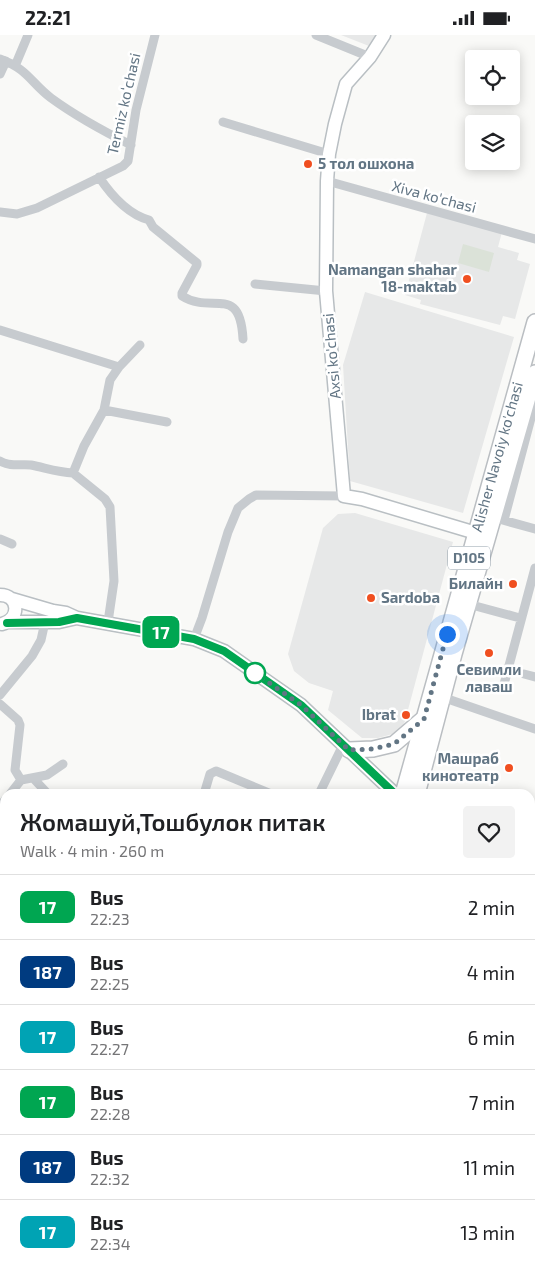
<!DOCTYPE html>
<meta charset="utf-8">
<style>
:root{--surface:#fff;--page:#f2f2f2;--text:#202124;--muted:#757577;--line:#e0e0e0}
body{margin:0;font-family:"Exo 2",sans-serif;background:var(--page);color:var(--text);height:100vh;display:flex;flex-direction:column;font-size:19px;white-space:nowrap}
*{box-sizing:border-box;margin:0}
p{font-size:16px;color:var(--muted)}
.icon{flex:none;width:28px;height:28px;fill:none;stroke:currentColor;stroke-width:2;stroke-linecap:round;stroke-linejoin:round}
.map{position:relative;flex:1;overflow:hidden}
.side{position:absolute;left:0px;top:754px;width:535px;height:486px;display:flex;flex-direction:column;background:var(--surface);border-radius:15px 15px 0 0;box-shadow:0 2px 12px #0003}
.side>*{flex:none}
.badge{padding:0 10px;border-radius:8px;font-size:18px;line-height:32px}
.fabs{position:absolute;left:465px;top:15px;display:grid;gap:10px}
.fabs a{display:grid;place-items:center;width:55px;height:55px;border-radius:5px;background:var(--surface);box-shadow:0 2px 12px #0003;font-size:25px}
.you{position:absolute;width:25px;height:25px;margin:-12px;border:4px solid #fff;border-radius:50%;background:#1a73e8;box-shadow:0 0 0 8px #1a73e833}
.map>.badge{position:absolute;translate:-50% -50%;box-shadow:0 0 0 2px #fff}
.round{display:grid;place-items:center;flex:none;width:52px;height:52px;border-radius:5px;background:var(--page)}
.headline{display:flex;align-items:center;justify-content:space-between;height:85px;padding:0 20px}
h1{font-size:24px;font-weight:600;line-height:38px}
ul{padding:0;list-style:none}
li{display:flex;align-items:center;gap:15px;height:65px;padding:0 20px;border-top:1px solid var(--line)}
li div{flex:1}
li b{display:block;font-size:19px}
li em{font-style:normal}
li .badge{min-width:55px;font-weight:700;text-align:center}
.status{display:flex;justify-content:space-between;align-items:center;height:35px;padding:0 25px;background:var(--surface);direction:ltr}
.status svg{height:14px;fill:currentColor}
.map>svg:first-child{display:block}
</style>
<div class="status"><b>22:21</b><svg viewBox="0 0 49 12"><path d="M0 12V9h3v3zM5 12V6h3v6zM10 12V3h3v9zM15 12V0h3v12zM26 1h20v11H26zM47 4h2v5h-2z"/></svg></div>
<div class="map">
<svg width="535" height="1239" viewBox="0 0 535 1239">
<rect width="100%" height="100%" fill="#f9f9f7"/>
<path fill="#e7e8e8" d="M341,0H377L369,11Z
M427,178L502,197L498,212L519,218L517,225L530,229L515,284L503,281L500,290L420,269L421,265L405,260Z
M365,257L514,302L463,478L350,446L343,330Z
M355,478L453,507L405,686L400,697L378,703H362L328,675L333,656L309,648L294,636L288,619L323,493L338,479Z"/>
<path fill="#dbe2d8" d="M463,209L494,218L489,237L458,228Z
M535,1131V1221L530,1223V1132Z"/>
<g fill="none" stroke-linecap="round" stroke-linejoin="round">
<g stroke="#b9bfc3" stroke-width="15">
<path id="secondary" d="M384,0L370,22L346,49L335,89L329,119L327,146L326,256L344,461L362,464L476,498
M0,560C19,560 21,584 2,589
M12,564L53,576L66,578L77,583L194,604L224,616L301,670L395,759
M7,587H59L77,583
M530,820L535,821
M530,1122L535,1121"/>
</g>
<g stroke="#babec2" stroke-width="18">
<g id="primary">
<path d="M349,715L373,714L394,709L422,685"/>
<path id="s1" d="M403,759L535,287"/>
<path d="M417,759L454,619L535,338"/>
<path d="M492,1235L494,1239"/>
<path d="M508,1235L509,1239"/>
<path d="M88,1239L103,1235"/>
<path d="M126,1239L139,1235"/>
</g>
</g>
<path stroke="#c7cbcf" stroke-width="9" d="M316,0L370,22
M0,24C28,34 31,48 51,63C77,82 103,96 131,110
M15,31L28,0
M0,39L6,26
M223,87L329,119
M99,142C111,160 127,179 149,185L153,192L197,228V230L182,258V261C212,280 240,248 243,304
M327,146L535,204
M0,177L17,179L37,173L123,131L128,126L136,75L155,0
M255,249L326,256
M0,295L119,332
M104,375L167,387
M0,426C10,432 20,429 31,430C46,433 58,437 73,438
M499,484L535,494
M504,485L535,368
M0,504L12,509
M468,569L520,583
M108,587L114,546L110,472L105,464L73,438L84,411L104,375L110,345L119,332L140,310
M194,604L202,583L228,497L238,473L249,464L256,460L344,461
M524,639L535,642
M503,653L535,533
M0,660L32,621L41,605L45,587
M442,662L535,694
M0,669L18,685L20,690L15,735L21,745L10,759
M33,743L48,759
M21,745L47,740L63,729
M204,759L210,739L216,736L271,759
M319,759L343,710
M0,771L5,765
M0,945L5,944
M0,1085H5
M0,1192L5,1187
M0,1204L1,1239
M205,1239V1235
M322,1239L324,1235"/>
<use href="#secondary" stroke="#fff" stroke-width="12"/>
<use href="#primary" stroke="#fff" stroke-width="15"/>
</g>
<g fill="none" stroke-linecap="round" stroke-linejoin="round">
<g stroke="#fff" stroke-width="11">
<path id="line" d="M7,588L59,587L77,583L194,604L224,616L301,670L395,759"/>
</g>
<use href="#line" stroke="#00a651" stroke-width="8"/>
<path stroke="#627584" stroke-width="5" stroke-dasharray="0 9" d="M255,638L301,670L349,715L373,714L394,709L424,684L447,599"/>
</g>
<g fill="#f04f20" stroke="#fff" stroke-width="2">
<circle cx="308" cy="129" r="5"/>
<circle cx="467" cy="244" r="5"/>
<circle cx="513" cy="549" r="5"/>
<circle cx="371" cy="563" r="5"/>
<circle cx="489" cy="618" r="5"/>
<circle cx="406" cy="680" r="5"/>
<circle cx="509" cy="733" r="5"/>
</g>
<circle fill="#fff" stroke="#00a651" stroke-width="2.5" cx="255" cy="638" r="10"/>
<g text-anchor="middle" stroke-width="5" stroke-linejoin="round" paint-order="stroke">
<rect fill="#fff" stroke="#919ea9" stroke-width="1" x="448" y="511.5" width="42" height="23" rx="4"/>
<g font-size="14" font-weight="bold" fill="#627584">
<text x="469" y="528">D105</text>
</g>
<g font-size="15" fill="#627584" stroke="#fff">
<text transform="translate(124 69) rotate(-77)" y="5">Termiz koʻchasi</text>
<text transform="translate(434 162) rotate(15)" y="5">Xiva ko'chasi</text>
<text transform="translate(332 321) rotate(-95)" y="5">Axsi ko'chasi</text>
<text dy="5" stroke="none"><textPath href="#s1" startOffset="350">Alisher Navoiy ko'chasi</textPath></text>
</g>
<g font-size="15" font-weight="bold" fill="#627584" stroke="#fff" text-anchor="end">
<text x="318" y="134" text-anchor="start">5 тол ошхона</text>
<text x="457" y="240">Namangan shahar<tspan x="457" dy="17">18-maktab</tspan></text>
<text x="503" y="554">Билайн</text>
<text x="381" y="568" text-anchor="start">Sardoba</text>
<text x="489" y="640" text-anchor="middle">Севимли<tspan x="489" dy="17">лаваш</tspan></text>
<text x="396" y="685">Ibrat</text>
<text x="499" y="729">Машраб<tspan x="499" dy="17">кинотеатр</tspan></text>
</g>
</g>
</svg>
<div class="fabs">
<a><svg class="icon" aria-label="locate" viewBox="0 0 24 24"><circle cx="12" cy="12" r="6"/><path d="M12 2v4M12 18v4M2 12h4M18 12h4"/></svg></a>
<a><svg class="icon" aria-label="layers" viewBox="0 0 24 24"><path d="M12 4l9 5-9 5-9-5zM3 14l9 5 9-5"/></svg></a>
</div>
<div class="you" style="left:447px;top:599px"></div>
<b class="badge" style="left:161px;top:597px;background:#00a651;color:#fff">17</b>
<section class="side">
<div class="headline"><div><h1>Жомашуй,Тошбулок питак</h1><p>Walk · 4 min · 260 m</p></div><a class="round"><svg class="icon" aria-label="heart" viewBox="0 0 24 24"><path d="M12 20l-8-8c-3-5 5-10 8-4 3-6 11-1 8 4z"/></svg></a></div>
<ul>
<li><span class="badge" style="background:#00a651;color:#fff">17</span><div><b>Bus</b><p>22:23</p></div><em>2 min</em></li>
<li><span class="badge" style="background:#003b80;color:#fff">187</span><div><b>Bus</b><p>22:25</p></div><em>4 min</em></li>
<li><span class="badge" style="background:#00a3b4;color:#fff">17</span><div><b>Bus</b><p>22:27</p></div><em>6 min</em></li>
<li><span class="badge" style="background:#00a651;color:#fff">17</span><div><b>Bus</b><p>22:28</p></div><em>7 min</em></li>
<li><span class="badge" style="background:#003b80;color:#fff">187</span><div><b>Bus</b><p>22:32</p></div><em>11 min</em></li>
<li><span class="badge" style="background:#00a3b4;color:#fff">17</span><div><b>Bus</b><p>22:34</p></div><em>13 min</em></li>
</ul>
</section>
</div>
